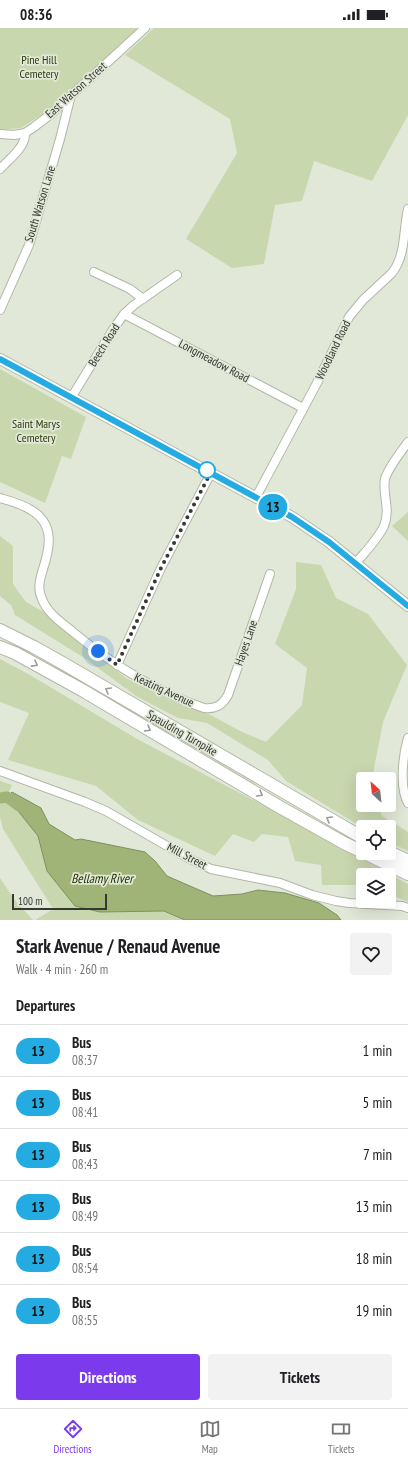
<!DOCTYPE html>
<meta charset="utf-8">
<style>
:root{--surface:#fff;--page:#f2f2f2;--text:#202124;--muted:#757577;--line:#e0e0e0;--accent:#7c3aed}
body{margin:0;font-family:"PT Sans Narrow",sans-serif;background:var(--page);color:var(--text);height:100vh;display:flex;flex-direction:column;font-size:15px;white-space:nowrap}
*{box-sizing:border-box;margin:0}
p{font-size:13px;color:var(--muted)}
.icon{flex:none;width:22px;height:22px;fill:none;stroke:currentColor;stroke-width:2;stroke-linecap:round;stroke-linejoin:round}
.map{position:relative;height:892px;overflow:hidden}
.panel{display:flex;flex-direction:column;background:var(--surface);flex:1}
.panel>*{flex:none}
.badge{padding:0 8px;border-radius:13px;font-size:14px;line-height:26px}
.needle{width:26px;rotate:333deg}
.tools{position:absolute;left:356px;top:744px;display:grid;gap:8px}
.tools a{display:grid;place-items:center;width:40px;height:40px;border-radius:4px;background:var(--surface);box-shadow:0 4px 16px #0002;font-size:20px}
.scale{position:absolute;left:12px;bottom:10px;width:95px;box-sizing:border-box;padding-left:4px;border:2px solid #363832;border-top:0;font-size:11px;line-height:14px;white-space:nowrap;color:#363832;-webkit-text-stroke:3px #e2e8d7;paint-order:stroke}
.you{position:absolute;width:20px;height:20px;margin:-10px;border:3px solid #fff;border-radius:50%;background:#1a73e8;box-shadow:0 0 0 6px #1a73e833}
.map>.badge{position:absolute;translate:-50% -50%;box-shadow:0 0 0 2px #fff}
h2{padding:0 16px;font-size:15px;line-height:36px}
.round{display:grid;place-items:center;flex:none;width:42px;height:42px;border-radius:4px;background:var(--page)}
.head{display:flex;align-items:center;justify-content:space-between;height:68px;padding:0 16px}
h1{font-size:19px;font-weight:600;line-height:30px}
.action{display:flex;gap:8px;margin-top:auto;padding:8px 16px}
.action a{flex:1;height:46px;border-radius:4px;background:var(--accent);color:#fff;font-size:16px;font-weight:600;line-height:46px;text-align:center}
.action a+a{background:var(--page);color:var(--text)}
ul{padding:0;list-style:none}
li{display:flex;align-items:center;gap:12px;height:52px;padding:0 16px;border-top:1px solid var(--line)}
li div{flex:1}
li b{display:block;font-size:15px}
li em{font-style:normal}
li .badge{min-width:44px;font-weight:700;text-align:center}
.status{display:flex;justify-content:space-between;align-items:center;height:28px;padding:0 20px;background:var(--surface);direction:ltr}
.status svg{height:11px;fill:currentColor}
.tabs{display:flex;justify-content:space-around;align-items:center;height:56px;border-top:1px solid var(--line);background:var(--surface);font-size:11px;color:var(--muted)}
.tabs a{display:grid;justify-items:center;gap:2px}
.tabs .active{color:var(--accent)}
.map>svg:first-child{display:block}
</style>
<div class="status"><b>08:36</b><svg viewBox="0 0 49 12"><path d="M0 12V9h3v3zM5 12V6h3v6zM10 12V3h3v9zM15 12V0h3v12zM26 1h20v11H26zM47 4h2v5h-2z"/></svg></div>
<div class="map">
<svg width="408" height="892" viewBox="0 0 408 892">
<rect width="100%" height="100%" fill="#e2e8d7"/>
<path fill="#c9d7af" d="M0,0H139L46,84L21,100L0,102Z
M154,0H408V87L372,153L314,133L302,173L275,177L264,236L232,240L186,211L237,125L230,91L125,27Z
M0,341L86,389L71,431L62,428L45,475L0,454Z
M408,484V513L392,498Z
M0,508L13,518V556L26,574L44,584L126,650L169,672L207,685L240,703L266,714L302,677L307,640L275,616L296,561V534L321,537L336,570L368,586L407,637L383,694L372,751H363V777H378L382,788L408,804V823L389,814V799L363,800L286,753L268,732L207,695L178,690L136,668L86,631L15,587L11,577L0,568Z
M0,631L30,647L139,712L255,773L408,856V874L389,866V847H363V857H322L321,837L295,833L288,809L262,806L254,814L233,806L215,828L138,792L96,758L8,732L29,685L0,674Z
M0,753L12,757L7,769L38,808L47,843L100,884L164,883L185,892H35L53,881L3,801L0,789Z
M0,850L14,871L33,892H0Z"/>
<path fill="#a0b477" stroke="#808f62" d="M12,764L41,780L49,796L75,812L81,811L145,824L155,833L167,848L213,868L242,866L258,862L285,865L319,875L337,887L341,892H185L164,883L100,884L75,878L47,843L38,808L7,769Z"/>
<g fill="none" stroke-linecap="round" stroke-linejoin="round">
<path stroke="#a0b477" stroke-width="11" d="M0,770L7,769L19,778"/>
<g stroke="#b1b7a6" stroke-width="10">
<path id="minor" d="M0,106L14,107L25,105L34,99L51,86L145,0
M0,141C9,131 26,119 25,105
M94,244L130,261L143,271
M0,282L29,217L60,111L71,67
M124,286L303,380
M71,370L112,303L124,286L134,277L177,247
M256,469L317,355L349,289L363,272L392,245C406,227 403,203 408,181
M0,470C10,473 22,476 31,482C55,496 50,520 43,541C40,551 37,561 42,571C48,586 61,594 73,604C113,637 154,663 204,680C215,681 222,678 228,667L270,546
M356,535C365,524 378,511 384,498C391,481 382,466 385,451C388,440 401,424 408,414
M117,637L161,540L211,445
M408,710C403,727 399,759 408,775
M0,743L85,774L106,783L188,830L211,841L280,855L312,867L336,873L349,875L402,878L408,880"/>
</g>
<g stroke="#b1b7a6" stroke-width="12">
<path id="major" d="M0,331L292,489L329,514L408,578"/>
</g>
<g stroke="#b1b7a6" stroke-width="14">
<path id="highway" d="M0,602L34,619L66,637L363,810
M0,619L15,625L82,662L278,778L344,815L363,824
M389,824L408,833
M365,825L408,846"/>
</g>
<use href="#minor" stroke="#fff" stroke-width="8"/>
<use href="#major" stroke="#fff" stroke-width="10"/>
<use href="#highway" stroke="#fff" stroke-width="12"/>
</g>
<defs><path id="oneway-chevron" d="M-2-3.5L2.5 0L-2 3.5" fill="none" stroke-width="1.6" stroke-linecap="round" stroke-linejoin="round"/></defs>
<g stroke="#9a9c98">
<use href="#oneway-chevron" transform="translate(35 636) rotate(29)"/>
<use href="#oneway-chevron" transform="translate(108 662) rotate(-150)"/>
<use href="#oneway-chevron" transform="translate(148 701) rotate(30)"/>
<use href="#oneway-chevron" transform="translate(260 766) rotate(31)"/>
<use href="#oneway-chevron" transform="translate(329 791) rotate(-150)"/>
</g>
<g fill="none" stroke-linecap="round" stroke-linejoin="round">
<g stroke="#fff" stroke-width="9">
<path id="line" d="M0,331L292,489L329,514L408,578"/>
</g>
<use href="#line" stroke="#24abe2" stroke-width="6"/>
<path stroke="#363832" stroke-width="4" stroke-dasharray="0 7.2" d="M98,623L117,637L161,540L211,444L207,442"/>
</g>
<circle fill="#fff" stroke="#24abe2" stroke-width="2" cx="207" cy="442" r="8"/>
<g text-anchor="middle" stroke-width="3.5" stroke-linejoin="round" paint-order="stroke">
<g font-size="12" fill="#2c390a" stroke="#e2e8d7">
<text x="39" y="36">Pine Hill<tspan x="39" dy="14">Cemetery</tspan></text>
<text x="36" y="400">Saint Marys<tspan x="36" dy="14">Cemetery</tspan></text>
</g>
<g font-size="12" fill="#363832" stroke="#e2e8d7">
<text transform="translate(76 62) rotate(-42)" y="4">East Watson Street</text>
<text transform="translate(40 176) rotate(-73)" y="4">South Watson Lane</text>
<text transform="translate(104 317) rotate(-58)" y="4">Beech Road</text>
<text transform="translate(333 322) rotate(-64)" y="4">Woodland Road</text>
<text transform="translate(214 333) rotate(28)" y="4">Longmeadow Road</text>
<text transform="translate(246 615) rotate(-71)" y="4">Hayes Lane</text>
<text transform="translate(164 662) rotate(25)" y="4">Keating Avenue</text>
<text transform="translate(182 705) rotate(30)" y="4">Spaulding Turnpike</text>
<text transform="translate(187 828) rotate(28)" y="4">Mill Street</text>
</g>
<g font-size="13" font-style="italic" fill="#263203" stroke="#e2e8d7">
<text x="102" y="855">Bellamy River</text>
</g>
</g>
</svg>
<div class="tools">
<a><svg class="needle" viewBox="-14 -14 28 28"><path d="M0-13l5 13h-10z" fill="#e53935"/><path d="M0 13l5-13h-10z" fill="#757577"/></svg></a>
<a><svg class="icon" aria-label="locate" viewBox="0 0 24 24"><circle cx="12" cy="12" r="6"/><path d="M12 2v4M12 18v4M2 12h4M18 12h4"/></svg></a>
<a><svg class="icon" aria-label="layers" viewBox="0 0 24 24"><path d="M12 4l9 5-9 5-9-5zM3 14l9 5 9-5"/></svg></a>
</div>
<div class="scale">100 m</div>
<div class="you" style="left:98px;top:623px"></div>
<b class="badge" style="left:273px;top:479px;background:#24abe2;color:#111">13</b>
</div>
<section class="panel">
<div class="head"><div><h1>Stark Avenue / Renaud Avenue</h1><p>Walk · 4 min · 260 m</p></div><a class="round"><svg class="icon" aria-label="heart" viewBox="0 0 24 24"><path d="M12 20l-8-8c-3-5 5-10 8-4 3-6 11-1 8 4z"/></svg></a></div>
<h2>Departures</h2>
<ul>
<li><span class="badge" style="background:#24abe2;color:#111">13</span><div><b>Bus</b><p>08:37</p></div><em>1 min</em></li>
<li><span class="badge" style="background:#24abe2;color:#111">13</span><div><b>Bus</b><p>08:41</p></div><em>5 min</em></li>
<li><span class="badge" style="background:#24abe2;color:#111">13</span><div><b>Bus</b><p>08:43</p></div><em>7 min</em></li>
<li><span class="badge" style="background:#24abe2;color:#111">13</span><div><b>Bus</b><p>08:49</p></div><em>13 min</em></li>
<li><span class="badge" style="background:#24abe2;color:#111">13</span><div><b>Bus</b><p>08:54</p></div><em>18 min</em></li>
<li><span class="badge" style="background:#24abe2;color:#111">13</span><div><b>Bus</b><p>08:55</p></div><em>19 min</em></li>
</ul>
<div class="action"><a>Directions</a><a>Tickets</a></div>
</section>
<nav class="tabs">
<a class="active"><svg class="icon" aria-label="directions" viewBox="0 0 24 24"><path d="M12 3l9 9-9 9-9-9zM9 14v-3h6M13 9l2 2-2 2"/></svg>Directions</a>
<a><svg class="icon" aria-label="map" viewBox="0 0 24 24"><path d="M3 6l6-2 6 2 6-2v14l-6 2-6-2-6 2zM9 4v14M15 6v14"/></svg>Map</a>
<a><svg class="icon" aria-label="tickets" viewBox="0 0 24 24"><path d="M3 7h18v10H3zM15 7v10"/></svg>Tickets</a>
</nav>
